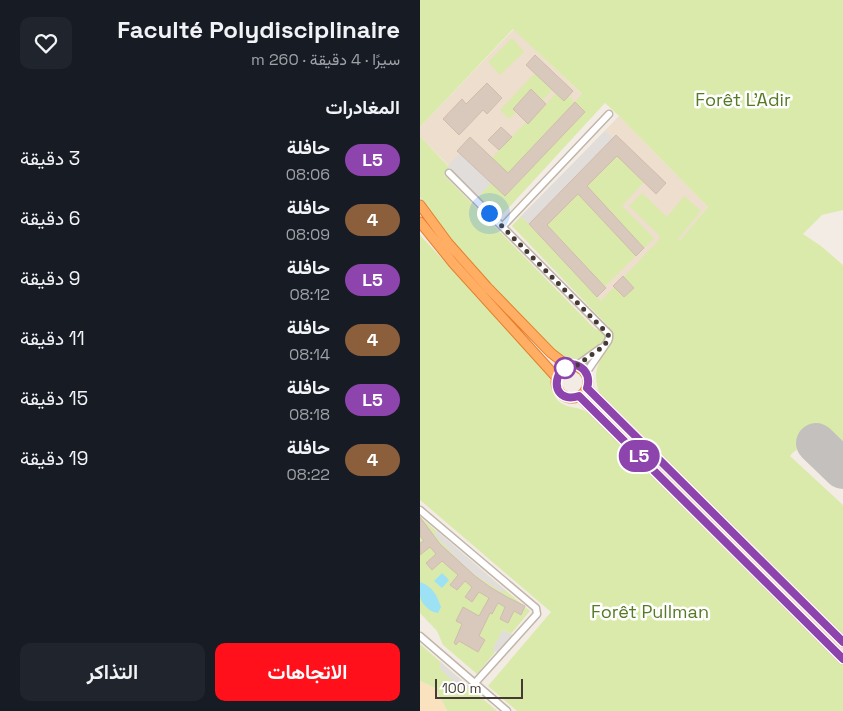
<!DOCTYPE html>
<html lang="ar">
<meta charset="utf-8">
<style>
:root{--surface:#171b24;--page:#20242c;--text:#f1f3f6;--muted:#9ea1a6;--accent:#ff101a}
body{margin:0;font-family:"Space Grotesk",Vazirmatn,sans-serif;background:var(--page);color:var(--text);direction:rtl;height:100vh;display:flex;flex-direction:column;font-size:19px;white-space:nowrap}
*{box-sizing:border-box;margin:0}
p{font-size:16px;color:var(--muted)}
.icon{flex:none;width:28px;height:28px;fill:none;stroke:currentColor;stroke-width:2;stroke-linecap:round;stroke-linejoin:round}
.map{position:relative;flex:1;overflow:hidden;direction:ltr}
.details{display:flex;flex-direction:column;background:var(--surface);width:420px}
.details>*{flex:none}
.badge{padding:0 10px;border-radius:16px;font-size:18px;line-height:32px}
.scale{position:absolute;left:15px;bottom:12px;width:88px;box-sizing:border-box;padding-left:5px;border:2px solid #463b34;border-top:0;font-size:14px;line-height:18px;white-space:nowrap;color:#463b34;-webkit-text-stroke:4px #fff;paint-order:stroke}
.you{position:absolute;width:25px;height:25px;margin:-12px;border:4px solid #fff;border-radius:50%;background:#1a73e8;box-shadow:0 0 0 8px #1a73e833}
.map>.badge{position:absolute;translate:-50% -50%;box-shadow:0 0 0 2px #fff}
h2{padding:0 20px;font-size:19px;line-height:45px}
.round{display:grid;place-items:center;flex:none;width:52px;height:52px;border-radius:10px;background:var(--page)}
.overview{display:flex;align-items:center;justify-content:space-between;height:85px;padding:0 20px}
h1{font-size:24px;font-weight:700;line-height:38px}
.button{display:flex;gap:10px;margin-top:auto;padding:10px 20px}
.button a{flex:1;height:58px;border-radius:10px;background:var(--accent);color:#fff;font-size:20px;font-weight:700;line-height:58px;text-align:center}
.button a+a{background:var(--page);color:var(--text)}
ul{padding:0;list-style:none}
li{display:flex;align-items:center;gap:15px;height:60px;padding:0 20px}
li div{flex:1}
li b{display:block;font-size:19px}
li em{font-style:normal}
li .badge{min-width:55px;font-weight:700;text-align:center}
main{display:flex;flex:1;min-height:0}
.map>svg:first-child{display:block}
</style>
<main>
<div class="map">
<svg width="423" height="711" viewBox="0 0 423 711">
<rect width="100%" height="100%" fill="#f3ece5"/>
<path fill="#eddecd" d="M94,29L178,110L79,218L0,136V127Z
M199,116L288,207L242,262L190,327L92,226Z"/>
<path fill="#daeaab" d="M0,0H423V210L402,215L383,234L401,246L423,265V448C417,448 413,445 407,443C396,440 377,446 370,456L423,505V635L180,395C176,385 174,373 179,363C181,356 186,352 188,345C184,345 180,345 176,347C159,358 158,367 138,354L60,274L15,218L0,197V136L30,168L24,175L175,329L179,330L189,327L92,226L101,216L181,301L238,241L240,236L209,206L222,193L247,217L264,196L281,211L258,239L260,240L288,207L199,116L185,103L79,218L58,197L71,183L77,188L72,158L106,122L108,124L136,93L144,101L149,96L155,102L162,94L93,29L0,127Z
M92,38L104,52L80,75L68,62Z
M115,73L132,90L123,100L111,89L93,108L96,112L89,119L80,110Z
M197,156L224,182L202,206L233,237L234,239L224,248L167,186Z
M158,194L216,256L184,287L127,225Z
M0,235L118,363C121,367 125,371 128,375C133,384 131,396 141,403C148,408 156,407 163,410C170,413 176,419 182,424L423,665V711H97L68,686L131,612L0,500Z
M0,517L110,611L91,634L83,630L73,650L76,651L57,674L23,645L17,631L0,613Z
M0,644L77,711H27L15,688L0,681Z"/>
<path fill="#fae2be" d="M0,681L15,688L27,711H0Z"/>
<path fill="#e1ddda" d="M185,131L193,138L109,224L101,216Z
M40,153L71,183L58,197L28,166Z
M17,531L85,590L83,593L55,575L40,562L14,534Z
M83,630L93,635L78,652L72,650Z
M20,661L25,666L51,688L42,689L20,669Z"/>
<path fill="#9de1f4" d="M22,573L29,580L22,588L14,581Z
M0,582C12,586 17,595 21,607L18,613C11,613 1,604 0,596C0,592 0,587 0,582Z"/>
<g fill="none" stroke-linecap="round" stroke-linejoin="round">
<path stroke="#c4c0bd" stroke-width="40" d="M396,443L423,469"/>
</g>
<path fill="#d9c8bc" stroke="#d1bcac" d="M115,55L153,91L144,101L106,65Z
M67,83L82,98L67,114L63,110L39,135L23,119L42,99L46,104Z
M111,89L126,104L108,124L93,109Z
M155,102L165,112L85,196L37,151L50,137L88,173Z
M81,127L92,137L79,150L68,140Z
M196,135L246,183L236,194L197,156L167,186L224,248L216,256L158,194L127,225L186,288L177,297L109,224Z
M203,276L214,288L204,297L193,286Z
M0,517L20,544L55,576L70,587L87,597L105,606L101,615L94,611L88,623L80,619L85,607L78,603L72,614L70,613L59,636L65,640L58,652L39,641L36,645L34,643L42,624L36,621L43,607L59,616L69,598L59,592L52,602L45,597L52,587L45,581L37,590L30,585L38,575L22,561L12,570L6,563L16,554L10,547L0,555V543L4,541L0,536Z"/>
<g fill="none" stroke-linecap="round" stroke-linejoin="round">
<g stroke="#c2b5aa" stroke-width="9">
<path id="minor" d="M29,173L189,334V338L188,341L166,373
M83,226L189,114
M156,366L181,348
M0,510L116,608L117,614L55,683
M0,636L87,711"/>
</g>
<g stroke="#e67e2c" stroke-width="11">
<path id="highway" d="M0,205L28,243L67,287L131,353L148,366
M0,222L33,263L137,378
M136 382a16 16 0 1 1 32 0a16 16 0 1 1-32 0Z
M167,388L423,642
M159,396L423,659"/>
</g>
<use href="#minor" stroke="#fff" stroke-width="6"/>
<use href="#highway" stroke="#ffae64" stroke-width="9"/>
</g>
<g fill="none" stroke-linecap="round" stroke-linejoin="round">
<g stroke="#fff" stroke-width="11">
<path id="line" d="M423,642L167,388C169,382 169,376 164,370C138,346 121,407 159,396L423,659"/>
</g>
<use href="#line" stroke="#8e44ad" stroke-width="8"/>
<path stroke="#463b34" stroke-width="5" stroke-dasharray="0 9" d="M69,213L188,334L189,338L184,346L156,366L145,368"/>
</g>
<circle fill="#fff" stroke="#8e44ad" stroke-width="2.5" cx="145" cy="368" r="10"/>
<g text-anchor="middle" stroke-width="5" stroke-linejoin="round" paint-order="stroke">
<g font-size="18" fill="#567b24" stroke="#fff">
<text x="323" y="106">Forêt L'Adir</text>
<text x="230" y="618">Forêt Pullman</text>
</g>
</g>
</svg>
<div class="scale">100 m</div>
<div class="you" style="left:69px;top:213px"></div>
<b class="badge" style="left:219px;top:456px;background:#8e44ad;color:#fff">L5</b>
</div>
<section class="details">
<div class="overview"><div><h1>Faculté Polydisciplinaire</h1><p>سيرًا · 4 دقيقة · 260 m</p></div><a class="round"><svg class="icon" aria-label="heart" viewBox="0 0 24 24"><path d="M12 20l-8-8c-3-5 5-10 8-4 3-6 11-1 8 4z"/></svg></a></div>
<h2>المغادرات</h2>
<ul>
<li><span class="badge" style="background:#8e44ad;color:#fff">L5</span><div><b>حافلة</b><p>08:06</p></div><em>3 دقيقة</em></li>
<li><span class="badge" style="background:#8b5e3c;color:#fff">4</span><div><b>حافلة</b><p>08:09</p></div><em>6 دقيقة</em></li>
<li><span class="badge" style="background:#8e44ad;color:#fff">L5</span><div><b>حافلة</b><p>08:12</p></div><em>9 دقيقة</em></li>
<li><span class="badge" style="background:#8b5e3c;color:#fff">4</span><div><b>حافلة</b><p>08:14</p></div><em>11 دقيقة</em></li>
<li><span class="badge" style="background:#8e44ad;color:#fff">L5</span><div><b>حافلة</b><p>08:18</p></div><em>15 دقيقة</em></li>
<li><span class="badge" style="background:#8b5e3c;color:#fff">4</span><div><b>حافلة</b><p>08:22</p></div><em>19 دقيقة</em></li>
</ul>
<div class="button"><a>الاتجاهات</a><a>التذاكر</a></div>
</section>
</main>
